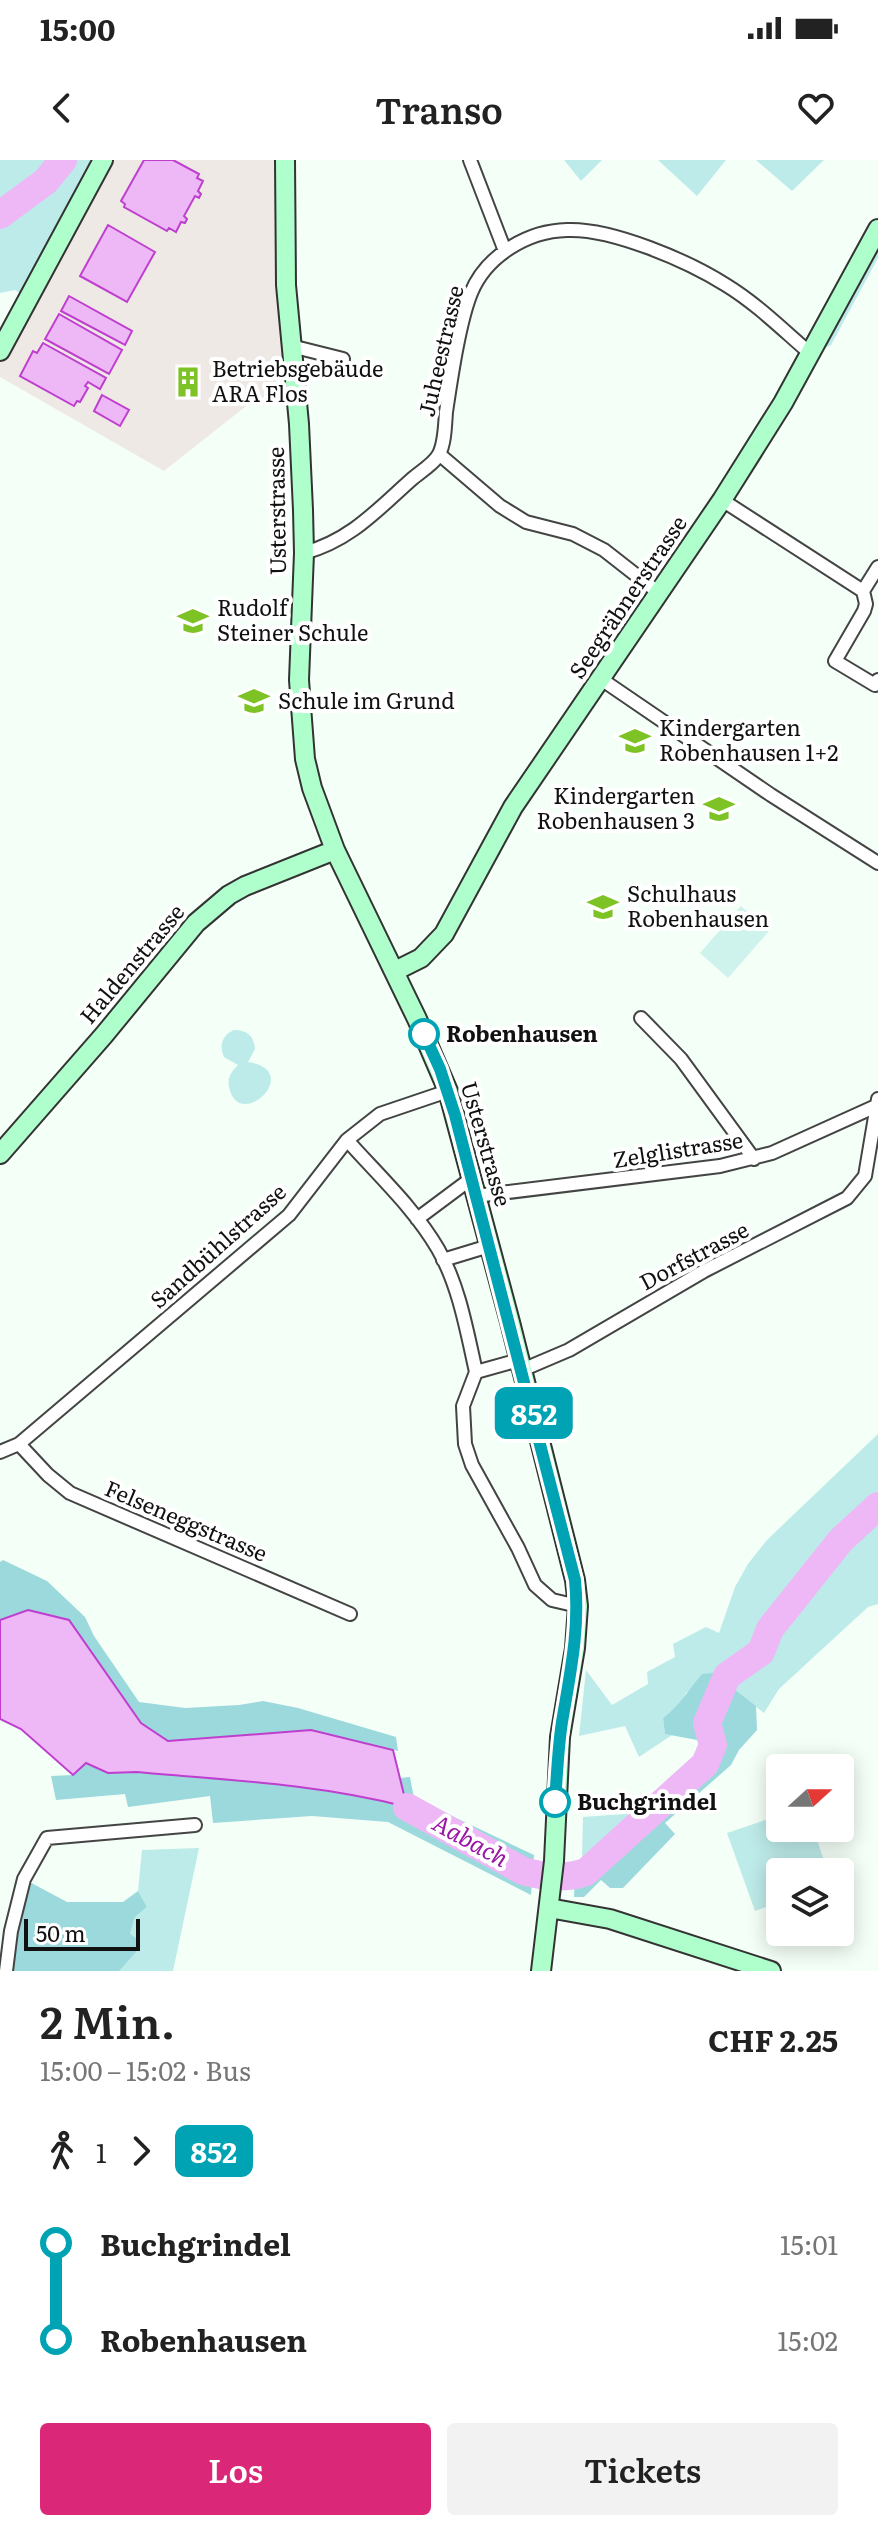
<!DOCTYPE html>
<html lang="de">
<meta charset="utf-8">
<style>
:root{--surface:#fff;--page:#f2f2f2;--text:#222;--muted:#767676;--accent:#db2777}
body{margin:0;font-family:Literata,serif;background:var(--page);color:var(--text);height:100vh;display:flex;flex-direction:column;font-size:30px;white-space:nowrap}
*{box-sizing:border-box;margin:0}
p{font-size:26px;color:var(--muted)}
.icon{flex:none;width:44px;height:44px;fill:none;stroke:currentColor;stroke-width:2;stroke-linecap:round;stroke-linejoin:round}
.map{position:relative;height:1811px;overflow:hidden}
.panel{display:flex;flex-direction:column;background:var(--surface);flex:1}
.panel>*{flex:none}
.badge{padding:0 16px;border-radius:12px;font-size:28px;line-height:52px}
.needle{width:52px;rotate:69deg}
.buttons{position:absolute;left:766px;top:1594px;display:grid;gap:16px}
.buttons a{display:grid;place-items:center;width:88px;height:88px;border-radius:8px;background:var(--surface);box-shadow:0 4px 20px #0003;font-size:40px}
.scale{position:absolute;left:24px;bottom:20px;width:116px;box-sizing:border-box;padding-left:8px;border:4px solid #111;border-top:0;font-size:22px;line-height:28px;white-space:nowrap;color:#111;-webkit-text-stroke:6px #fff;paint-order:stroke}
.map>.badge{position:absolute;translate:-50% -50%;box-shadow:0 0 0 4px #fff}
.legs{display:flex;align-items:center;gap:12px;height:88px;padding:0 40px;font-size:26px}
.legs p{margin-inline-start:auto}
.overview{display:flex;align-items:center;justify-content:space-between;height:136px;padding:0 40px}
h1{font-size:44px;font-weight:600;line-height:60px}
.button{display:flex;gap:16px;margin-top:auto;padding:16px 40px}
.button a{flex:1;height:92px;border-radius:8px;background:var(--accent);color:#fff;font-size:32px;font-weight:600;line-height:92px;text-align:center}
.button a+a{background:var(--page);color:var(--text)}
ul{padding:0 40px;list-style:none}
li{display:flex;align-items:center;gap:28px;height:96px;font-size:30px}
li i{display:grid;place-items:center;width:12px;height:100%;margin:0 10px;background:currentColor}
li i::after{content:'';width:20px;height:20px;margin:-10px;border:6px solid;border-radius:50%;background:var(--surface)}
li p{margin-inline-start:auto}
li:first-child i{background:linear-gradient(#0000 50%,currentColor 0)}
li:last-child i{background:linear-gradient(currentColor 50%,#0000 0)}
.status{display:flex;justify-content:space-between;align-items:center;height:56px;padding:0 40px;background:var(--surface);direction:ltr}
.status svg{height:22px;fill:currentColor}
header{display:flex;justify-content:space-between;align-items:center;height:104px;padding:0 40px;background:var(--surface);font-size:36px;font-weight:600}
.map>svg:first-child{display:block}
</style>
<div class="status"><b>15:00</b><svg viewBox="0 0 49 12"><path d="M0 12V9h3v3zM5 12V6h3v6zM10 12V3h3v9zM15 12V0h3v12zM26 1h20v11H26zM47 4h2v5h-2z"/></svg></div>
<header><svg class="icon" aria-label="back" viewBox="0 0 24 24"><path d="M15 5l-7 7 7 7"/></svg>Transo<svg class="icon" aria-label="heart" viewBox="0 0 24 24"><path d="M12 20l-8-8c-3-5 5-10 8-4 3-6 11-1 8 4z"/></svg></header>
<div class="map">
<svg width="878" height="1811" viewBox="0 0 878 1811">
<rect width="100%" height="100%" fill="#f4fff7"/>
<path fill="#efe9e6" d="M103,0H285L296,234L260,240L245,247L164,311L0,217V191Z"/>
<path fill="#bdebe9" d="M0,0H103L29,139L15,130L0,133Z
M564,0H602L581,21Z
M658,0H726L697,36Z
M756,0H824L792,31Z
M878,69V98L831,185L811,194Z
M234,870C247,870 254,876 255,889L248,902C305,910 239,974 229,927C227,917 232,911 238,905L224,897C219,886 222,875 234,870Z
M878,1274V1444L868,1447L779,1529L764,1553L713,1513L686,1533L680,1546L663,1558L665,1574L672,1575L639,1597L625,1566L579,1576L586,1510L612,1545L648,1524L647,1512L675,1497L673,1484L706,1467L719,1473L735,1427L748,1404L767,1380Z
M625,1644H630L639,1654L608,1688L582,1699L583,1657L624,1654Z
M780,1655V1668H829L815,1673L824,1701L792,1712H780V1742L755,1751L727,1673Z
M199,1688L173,1811H119L135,1757L147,1747L138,1731L142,1690Z"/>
<path fill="#9cd9dc" d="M3,1400L47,1421L85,1457L94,1476L139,1542L185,1548L239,1545L263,1541L298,1548L396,1577L398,1591L311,1570L168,1581L142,1563L69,1460L28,1450L0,1460V1402Z
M713,1513L756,1546L757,1570L739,1590L731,1605L665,1663L675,1674L623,1728H610L601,1720L584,1737H574L576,1701L608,1688L643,1650L707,1592L697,1580L665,1574L663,1558C680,1546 688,1530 702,1514Z
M86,1603L108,1613L136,1612C227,1620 318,1625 407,1646L400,1618L410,1617L414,1638L534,1695L531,1735L388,1662L312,1656L213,1663L210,1636L128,1647L125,1634L56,1640L51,1616L73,1615Z
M24,1719L67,1742H123L138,1731L147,1747L135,1757L130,1774L139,1780L136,1792L119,1811H6Z"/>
<path fill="#cef2ec" d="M741,746L769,771L728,818L700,793Z"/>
<path fill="#eeb8f7" stroke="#be3fce" stroke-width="2" d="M144,0H173L199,14L197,18L203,21L198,31L201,34L199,38L195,36L184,56L187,59L185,63L181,62L176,72L169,68L167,71L124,47L125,44L121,41Z
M108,65L155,92L127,142L80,116Z
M69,136L132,171L125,185L61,151Z
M59,154L122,190L109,214L45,179Z
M43,183L106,218L100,229L88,222L85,226L88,228L80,242L77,241L74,246L20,216L33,191L37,193Z
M102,235L129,250L120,266L94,251Z
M28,1450L69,1460L141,1563L168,1581L311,1570L393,1590L407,1647C318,1624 227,1620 136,1612L108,1613L86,1603L73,1615L21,1569L0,1559V1460Z"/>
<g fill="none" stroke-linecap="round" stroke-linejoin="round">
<path stroke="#eeb8f7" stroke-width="28" d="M0,55L46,21L63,0
M407,1647L523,1711C544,1717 566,1719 586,1712L705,1604L713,1585L707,1563L727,1516L761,1492L770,1469L841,1380L878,1346"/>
<g stroke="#444" stroke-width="16">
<path id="street" d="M470,0L505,91
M291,186L343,199
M439,294L500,346L526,362L573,374L604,390L659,433
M722,340L863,431L878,407
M304,393C351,380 377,350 412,319C420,312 435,303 439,294C445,283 445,264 446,252C451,219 459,163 471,133C486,96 527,71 567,70C612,68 688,101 726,125C757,144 783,170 811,194
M863,431L866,444L864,451L835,501L875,525L878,520
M601,519L771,635L878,703
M641,858L681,899L754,999
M347,980C378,1015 415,1049 438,1089C459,1125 467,1172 476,1212
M476,1036L720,1006L772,993L876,946
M417,1059L472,1018
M443,1100L489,1086
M519,1200L476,1212L463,1246L465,1284L472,1305L518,1388L535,1425L552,1440L578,1446
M522,1210L569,1190L704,1111L847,1038L865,1016L878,939
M19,1284L48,1315L70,1333L350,1454
M0,1292L19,1284L289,1055L347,980L380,954L448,931
M6,1811L11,1771L24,1719L47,1678L195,1665"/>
</g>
<g stroke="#333" stroke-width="22">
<path id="secondary" d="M285,0L286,125L299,264L303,350L304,393L299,520L305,599L312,628L335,690L417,859L448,931L510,1162L575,1420L578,1446L575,1488L560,1577L554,1701L541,1811
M0,191L103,0
M395,811L421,798L444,774L513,647L722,340L783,243L878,69
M0,994L104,875L196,763L229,735L245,726L335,690
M549,1748L610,1759L771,1811"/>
</g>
<use href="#street" stroke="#fff" stroke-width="12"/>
<use href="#secondary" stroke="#afffcd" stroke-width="18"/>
</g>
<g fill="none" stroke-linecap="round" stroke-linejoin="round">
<g stroke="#fff" stroke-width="18">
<path id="line-1" d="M424,874L440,909L455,955L575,1420C580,1469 570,1514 562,1562C558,1588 557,1615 555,1642"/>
</g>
<use href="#line-1" stroke="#00a3b4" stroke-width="12"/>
</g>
<defs>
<g id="building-bare" transform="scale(2.4)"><path d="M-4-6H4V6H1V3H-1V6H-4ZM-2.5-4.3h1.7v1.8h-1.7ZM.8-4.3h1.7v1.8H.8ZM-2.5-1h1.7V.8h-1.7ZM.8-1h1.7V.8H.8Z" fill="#7ec326" stroke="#fff" stroke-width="2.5" paint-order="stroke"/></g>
<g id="school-bare" transform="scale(2.4)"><path d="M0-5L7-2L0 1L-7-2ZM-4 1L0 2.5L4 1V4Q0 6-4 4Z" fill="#7ec326" stroke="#fff" stroke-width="2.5" paint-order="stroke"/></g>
</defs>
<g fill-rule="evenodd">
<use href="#building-bare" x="188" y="222"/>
<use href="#school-bare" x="193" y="461"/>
<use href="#school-bare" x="254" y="541"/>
<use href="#school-bare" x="635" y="581"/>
<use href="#school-bare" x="719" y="649"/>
<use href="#school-bare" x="603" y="747"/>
</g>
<g fill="#fff" stroke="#00a3b4" stroke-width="4">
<circle cx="424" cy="874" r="14"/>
<circle cx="555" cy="1642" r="14"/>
</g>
<g text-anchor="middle" stroke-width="8" stroke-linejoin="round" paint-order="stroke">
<g font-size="22" fill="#111" stroke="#fff">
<text transform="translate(441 191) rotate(-77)" y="8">Juheestrasse</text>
<text transform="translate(277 351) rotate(-91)" y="8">Usterstrasse</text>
<text transform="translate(628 437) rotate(-56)" y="8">Seegräbnerstrasse</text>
<text transform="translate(132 804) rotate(-50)" y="8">Haldenstrasse</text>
<text transform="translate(486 984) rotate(74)" y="8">Usterstrasse</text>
<text transform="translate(678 990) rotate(-9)" y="8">Zelglistrasse</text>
<text transform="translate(218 1086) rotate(-42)" y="8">Sandbühlstrasse</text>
<text transform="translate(694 1096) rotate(-28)" y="8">Dorfstrasse</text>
<text transform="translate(186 1361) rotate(23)" y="8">Felseneggstrasse</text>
</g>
<g font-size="22" fill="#111" stroke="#fff" text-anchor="start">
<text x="212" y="217">Betriebsgebäude<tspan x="212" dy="25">ARA Flos</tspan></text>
<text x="217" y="456">Rudolf<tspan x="217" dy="25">Steiner Schule</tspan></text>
<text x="278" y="549">Schule im Grund</text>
<text x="659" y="576">Kindergarten<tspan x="659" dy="25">Robenhausen 1+2</tspan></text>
<text x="695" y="644" text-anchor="end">Kindergarten<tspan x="695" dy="25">Robenhausen 3</tspan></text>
<text x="627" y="742">Schulhaus<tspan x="627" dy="25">Robenhausen</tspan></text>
</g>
<g font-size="22" font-weight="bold" fill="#111" stroke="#fff" text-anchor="start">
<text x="446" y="882">Robenhausen</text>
<text x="577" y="1650">Buchgrindel</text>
</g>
<g font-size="24" font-style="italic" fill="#9a17a5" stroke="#fff">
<text transform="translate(470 1681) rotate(29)" y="8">Aabach</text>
</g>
</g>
</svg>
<div class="buttons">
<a><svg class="needle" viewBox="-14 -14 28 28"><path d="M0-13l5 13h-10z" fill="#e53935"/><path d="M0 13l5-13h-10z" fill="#767676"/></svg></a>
<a><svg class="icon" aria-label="layers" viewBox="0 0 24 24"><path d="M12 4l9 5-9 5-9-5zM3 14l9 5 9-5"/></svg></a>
</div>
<div class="scale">50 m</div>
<b class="badge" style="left:534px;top:1253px;background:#00a3b4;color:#fff">852</b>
</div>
<section class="panel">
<div class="overview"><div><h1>2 Min.</h1><p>15:00 – 15:02 · Bus</p></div><b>CHF 2.25</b></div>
<div class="legs"><svg class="icon" aria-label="walk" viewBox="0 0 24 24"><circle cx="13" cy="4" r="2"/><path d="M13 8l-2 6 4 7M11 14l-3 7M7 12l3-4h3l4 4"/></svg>1<svg class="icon" aria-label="forward" viewBox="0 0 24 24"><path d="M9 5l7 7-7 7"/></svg><b class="badge" style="background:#00a3b4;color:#fff">852</b></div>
<ul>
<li><i style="color:#00a3b4"></i><b>Buchgrindel</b><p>15:01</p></li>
<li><i style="color:#00a3b4"></i><b>Robenhausen</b><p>15:02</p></li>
</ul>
<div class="button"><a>Los</a><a>Tickets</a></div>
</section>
